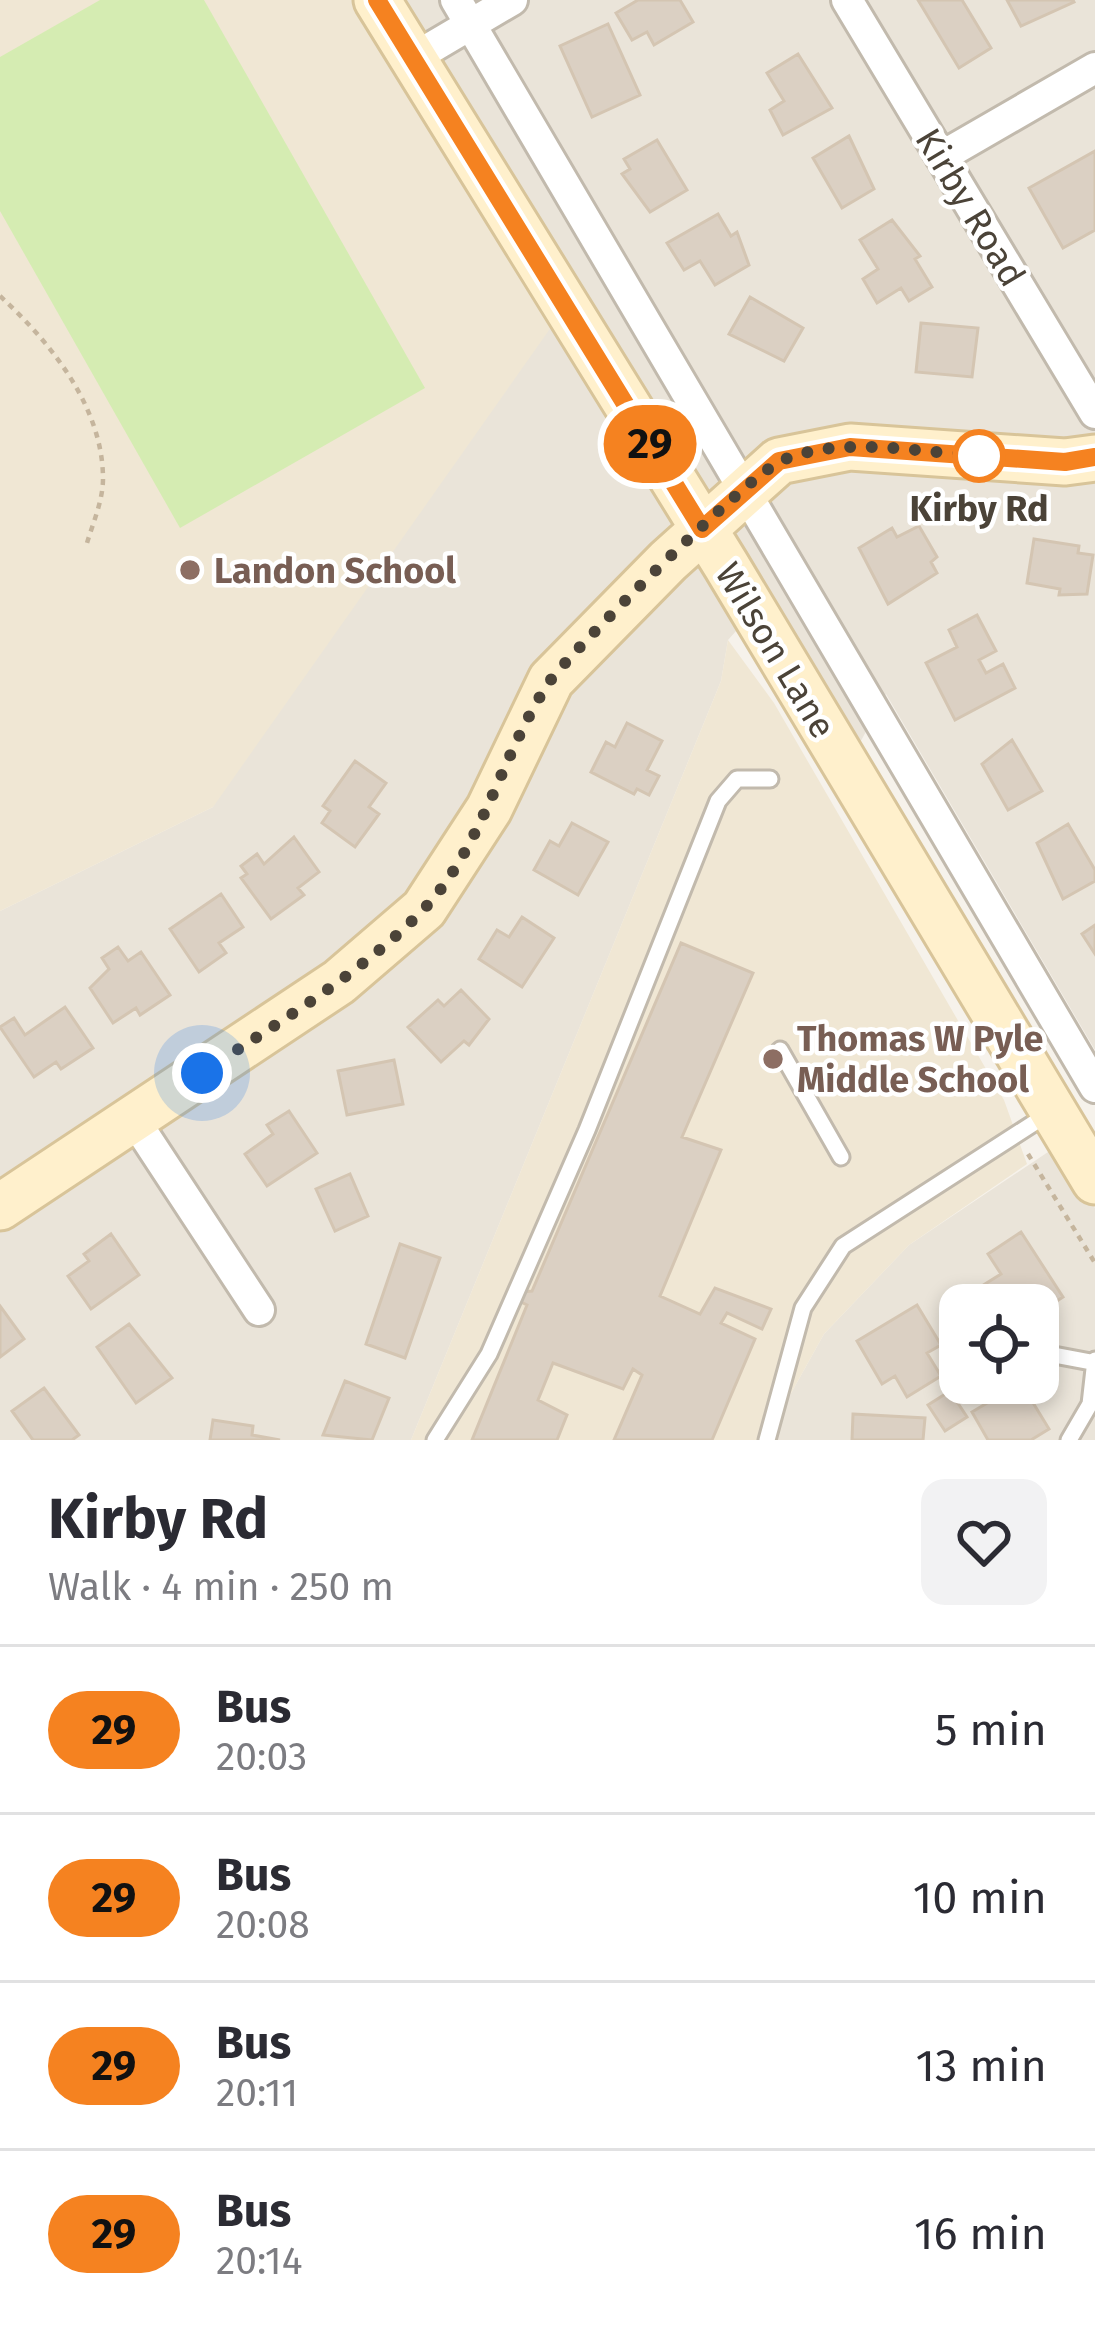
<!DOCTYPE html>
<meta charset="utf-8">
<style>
:root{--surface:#fff;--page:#f2f2f3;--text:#2b2b33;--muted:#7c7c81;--line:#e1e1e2}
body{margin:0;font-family:"Fira Sans",sans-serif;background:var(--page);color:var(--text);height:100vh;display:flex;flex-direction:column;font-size:45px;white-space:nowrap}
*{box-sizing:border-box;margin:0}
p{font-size:39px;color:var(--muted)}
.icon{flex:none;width:66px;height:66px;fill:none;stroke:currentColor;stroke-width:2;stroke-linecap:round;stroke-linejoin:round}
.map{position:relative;height:1440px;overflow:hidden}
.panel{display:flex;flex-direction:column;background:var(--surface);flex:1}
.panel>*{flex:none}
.badge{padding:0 24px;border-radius:39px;font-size:42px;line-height:78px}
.tools{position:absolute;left:939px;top:1284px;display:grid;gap:24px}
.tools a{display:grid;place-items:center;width:120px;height:120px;border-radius:24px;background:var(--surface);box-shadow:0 6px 18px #0003;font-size:60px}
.you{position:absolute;width:60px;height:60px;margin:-30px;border:9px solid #fff;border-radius:50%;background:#1a73e8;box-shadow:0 0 0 18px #1a73e833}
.map>.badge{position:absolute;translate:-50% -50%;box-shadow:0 0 0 6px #fff}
.round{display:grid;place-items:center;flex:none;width:126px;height:126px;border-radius:24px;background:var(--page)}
.headline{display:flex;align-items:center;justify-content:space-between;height:204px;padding:0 48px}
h1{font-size:57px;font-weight:700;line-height:90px}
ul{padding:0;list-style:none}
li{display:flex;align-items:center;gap:36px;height:168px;padding:0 48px;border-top:3px solid var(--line)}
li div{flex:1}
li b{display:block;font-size:45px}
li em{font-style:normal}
li .badge{min-width:132px;font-weight:700;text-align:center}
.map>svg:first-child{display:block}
</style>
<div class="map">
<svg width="1095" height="1440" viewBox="0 0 1095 1440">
<rect width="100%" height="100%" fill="#f6f2eb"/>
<path fill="#eae4d9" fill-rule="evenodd" d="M388,0H1095V1050L886,694L847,767L753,612L728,640L721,681L411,1440H0V911L213,807Z
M1054,1148L1095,1208V1440H765L824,1334L909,1245ZM960,1305H1038V1383H960Z"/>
<path fill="#f0e7d4" d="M0,0H377L566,306L213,807L0,911Z
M728,640L774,703L1004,1100L1027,1164L909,1245L824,1334L765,1440H411L721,681Z"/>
<path fill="#d5ecb2" d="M100,0H204L425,388L180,528L0,211V57Z"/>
<path fill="#dbd0c3" stroke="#d4c5b2" stroke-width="3" d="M638,0H680L693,22L654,45L647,32L632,40L616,13Z
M918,0H962L991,48L959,68Z
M1007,0H1073L1074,2L1021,26Z
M608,24L640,95L592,117L560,46Z
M798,54L832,108L783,135L770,110L784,101L767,73Z
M849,136L874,189L842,208L813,158Z
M657,140L687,190L650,212L622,174L630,169L624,159Z
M1095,151V230L1063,248L1029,188Z
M718,214L731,236L737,232L749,265L715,285L700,261L684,270L667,243Z
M892,220L920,256L915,259L932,287L909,301L901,288L877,303L863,279L878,269L860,240Z
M750,297L803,328L784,361L729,334Z
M921,323L978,328L972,377L916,372Z
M919,526L937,557L931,562L937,573L888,604L859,548L892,528L897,537Z
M1034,539L1079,546L1078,553L1093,555L1087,594L1059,595L1060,589L1027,583Z
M977,615L996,651L979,660L986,673L1003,664L1015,688L955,720L926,663L957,647L949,630Z
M627,723L662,741L647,770L659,776L649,795L637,789L634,794L591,772L606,742L615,747Z
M1012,740L1042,791L1008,810L982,764Z
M355,761L386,783L369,807L379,814L355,847L322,823L330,811L323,806Z
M572,823L608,842L578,895L534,870L550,841L559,846Z
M1068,824L1095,870V881L1063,899L1037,843Z
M294,837L319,872L298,888L304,895L271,919L241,878L247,874L241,866L257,854L264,864Z
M221,894L243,927L219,943L226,953L199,972L170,929Z
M522,917L554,938L522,987L479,959L497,930L509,937Z
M1095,925V954L1082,934Z
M681,943L753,973L682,1137L721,1150L660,1296L700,1314L715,1288L771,1309L762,1329L727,1313L721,1323L755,1339L712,1440H614L642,1375L633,1369L623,1389L553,1363L538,1400L567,1415L557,1440H472L527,1305L519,1301L522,1292L532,1291Z
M118,947L128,961L141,952L170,995L140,1015L136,1008L113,1023L90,988L109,969L102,958Z
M461,990L489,1019L469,1045L464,1041L441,1062L408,1027L438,1000L444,1006Z
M65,1007L93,1048L61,1069L56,1062L34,1077L0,1027L14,1018L25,1035Z
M394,1060L403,1104L347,1115L338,1071Z
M289,1111L317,1153L267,1186L245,1154L273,1134L267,1125Z
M350,1174L368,1216L335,1231L316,1189Z
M1021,1232L1063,1297L1038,1313V1305L1018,1300L987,1305L977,1289L1001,1274L988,1254Z
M111,1234L139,1275L91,1309L68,1276L89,1261L84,1254Z
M400,1244L440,1258L405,1358L366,1344Z
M917,1305L941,1345L927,1353L941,1376L907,1397L895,1376L882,1384L857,1341Z
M0,1306L24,1339L0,1357Z
M129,1324L172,1378L136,1403L97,1347Z
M345,1381L389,1398L372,1440L323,1435Z
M1021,1383L1049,1429L1031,1440H988L972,1412Z
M44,1388L79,1435L72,1440H33L12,1411Z
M950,1391L967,1417L945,1431L928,1405Z
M853,1414L925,1418L923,1440H852Z
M213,1420L253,1426L252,1435L280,1440H210Z"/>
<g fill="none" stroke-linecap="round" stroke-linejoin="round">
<g stroke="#c2baad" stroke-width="21">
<path id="lane" d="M780,1050L841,1157
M1038,1352L1091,1362
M435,1440L489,1354L587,1130L718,801L737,779H770
M767,1440L803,1308L843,1246L1051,1112
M1069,1440L1090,1404L1095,1360"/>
</g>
<g stroke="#c2baad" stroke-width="36">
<path id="street" d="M456,0L1095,1087
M847,0L1095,413
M412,59L512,0
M941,157L1095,68
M133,1118L259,1310"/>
</g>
<g stroke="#d8c499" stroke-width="51">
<path id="secondary" d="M377,0L726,565L1095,1181
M0,1207L339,982L424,909L489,809L551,680L668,561L779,461L850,447L1065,462L1095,458"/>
</g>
<path stroke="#c5b59d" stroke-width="4.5" stroke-dasharray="6 6" stroke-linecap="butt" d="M0,296C51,343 103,407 103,479C103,500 93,523 87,543
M1028,1154L1095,1263"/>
<use href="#lane" stroke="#fff" stroke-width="15"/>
<use href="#street" stroke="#fff" stroke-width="30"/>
<use href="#secondary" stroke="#fff0cc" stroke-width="45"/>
</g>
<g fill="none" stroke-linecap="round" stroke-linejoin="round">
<g stroke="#fff" stroke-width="27">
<path id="line" d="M377,0L702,529L779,461L850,447L1065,462L1095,457"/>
</g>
<use href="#line" stroke="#f58220" stroke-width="18"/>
<path stroke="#4b4338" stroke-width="12" stroke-dasharray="0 21.6" d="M202,1073C277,1023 358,976 422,911C484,847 501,753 550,681C573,649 750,474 781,461C839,435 918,452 979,456"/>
</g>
<circle fill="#fff" stroke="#f58220" stroke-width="6" cx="979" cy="456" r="24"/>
<g fill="#8d6e63" stroke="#fff" stroke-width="4.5">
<circle cx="190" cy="570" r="12"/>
<circle cx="773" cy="1059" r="12"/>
</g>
<g text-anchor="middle" stroke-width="9" stroke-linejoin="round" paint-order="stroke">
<g font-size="36" fill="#4b4338" stroke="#fff">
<text transform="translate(971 207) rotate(59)" y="13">Kirby Road</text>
<text transform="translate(776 650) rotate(59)" y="13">Wilson Lane</text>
</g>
<g font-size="36" font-weight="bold" fill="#4b4338" stroke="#fff">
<text x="979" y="521">Kirby Rd</text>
</g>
<g font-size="36" font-weight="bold" fill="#785e54" stroke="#fff" text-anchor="start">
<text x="214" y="583">Landon School</text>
<text x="797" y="1051">Thomas W Pyle<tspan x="797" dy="41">Middle School</tspan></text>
</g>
</g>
</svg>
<div class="tools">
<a><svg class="icon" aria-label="locate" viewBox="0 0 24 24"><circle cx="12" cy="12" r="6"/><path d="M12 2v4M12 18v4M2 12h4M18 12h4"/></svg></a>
</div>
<div class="you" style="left:202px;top:1073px"></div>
<b class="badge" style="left:650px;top:444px;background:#f58220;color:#111">29</b>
</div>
<section class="panel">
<div class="headline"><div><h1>Kirby Rd</h1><p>Walk · 4 min · 250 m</p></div><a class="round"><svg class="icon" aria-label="heart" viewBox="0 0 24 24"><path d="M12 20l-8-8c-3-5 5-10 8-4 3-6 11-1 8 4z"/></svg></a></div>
<ul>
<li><span class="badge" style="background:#f58220;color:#111">29</span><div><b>Bus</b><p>20:03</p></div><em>5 min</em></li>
<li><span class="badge" style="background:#f58220;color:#111">29</span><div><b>Bus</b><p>20:08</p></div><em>10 min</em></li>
<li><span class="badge" style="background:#f58220;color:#111">29</span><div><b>Bus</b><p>20:11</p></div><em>13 min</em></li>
<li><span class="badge" style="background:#f58220;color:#111">29</span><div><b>Bus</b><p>20:14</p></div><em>16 min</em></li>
</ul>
</section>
